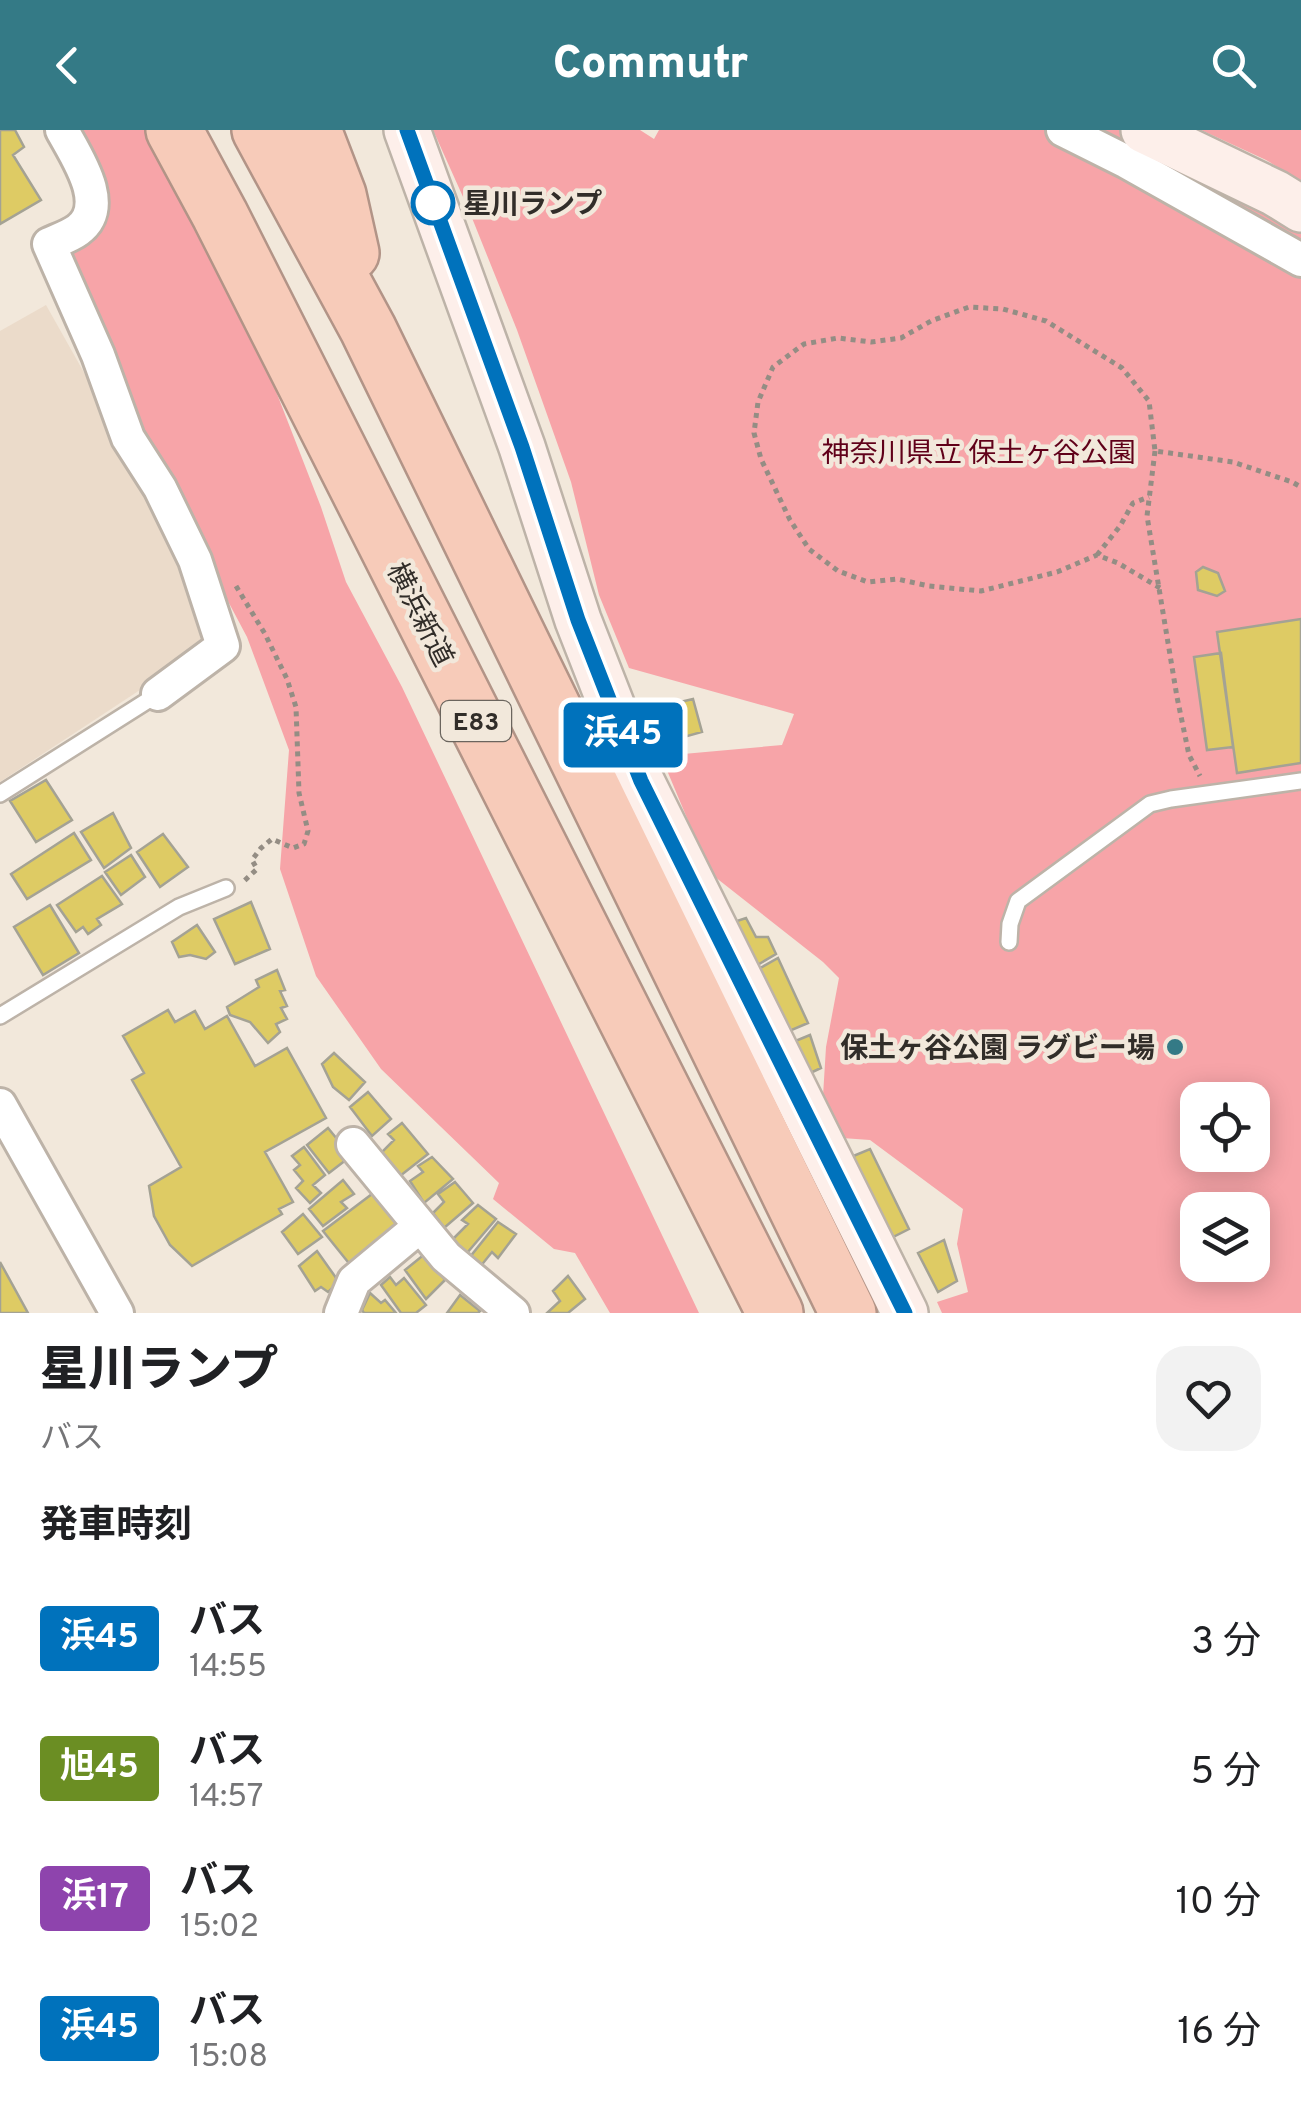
<!DOCTYPE html>
<html lang="ja">
<meta charset="utf-8">
<style>
:root{--surface:#fff;--page:#f2f2f2;--text:#202124;--muted:#757577;--accent:#347a86}
body{margin:0;font-family:Overpass,"Noto Sans JP",sans-serif;background:var(--page);color:var(--text);height:100vh;display:flex;flex-direction:column;font-size:38px;white-space:nowrap}
*{box-sizing:border-box;margin:0}
p{font-size:32px;color:var(--muted)}
.icon{flex:none;width:55px;height:55px;fill:none;stroke:currentColor;stroke-width:2;stroke-linecap:round;stroke-linejoin:round}
.map{position:relative;height:1183px;overflow:hidden}
.side{display:flex;flex-direction:column;background:var(--surface);flex:1}
.side>*{flex:none}
.badge{padding:0 20px;border-radius:8px;font-size:35px;line-height:65px}
.controls{position:absolute;left:1180px;top:952px;display:grid;gap:20px}
.controls a{display:grid;place-items:center;width:90px;height:90px;border-radius:20px;background:var(--surface);box-shadow:0 5px 25px #0003;font-size:50px}
.map>.badge{position:absolute;translate:-50% -50%;box-shadow:0 0 0 5px #fff}
h2{padding:0 40px;font-size:38px;line-height:90px}
.round{display:grid;place-items:center;flex:none;width:105px;height:105px;border-radius:30px;background:var(--page)}
.overview{display:flex;align-items:center;justify-content:space-between;height:170px;padding:0 40px}
h1{font-size:48px;font-weight:800;line-height:75px}
ul{padding:0;list-style:none}
li{display:flex;align-items:center;gap:30px;height:130px;padding:0 40px}
li div{flex:1}
li b{display:block;font-size:38px}
li em{font-style:normal}
li .badge{min-width:110px;font-weight:700;text-align:center}
header{display:flex;justify-content:space-between;align-items:center;height:130px;padding:0 40px;background:var(--accent);color:#fff;font-size:45px;font-weight:800}
.map>svg:first-child{display:block}
</style>
<header><svg class="icon" aria-label="back" viewBox="0 0 24 24"><path d="M15 5l-7 7 7 7"/></svg>Commutr<svg class="icon" aria-label="search" viewBox="0 0 24 24"><circle cx="10" cy="10" r="6"/><path d="M15 15l6 6"/></svg></header>
<div class="map">
<svg width="1301" height="1183" viewBox="0 0 1301 1183">
<rect width="100%" height="100%" fill="#f2e8db"/>
<path fill="#ebdbca" d="M46,175L181,415L216,510L0,652V201Z"/>
<path fill="#f7a4a8" fill-rule="evenodd" d="M83,0H146L251,197L321,377L346,452L402,557L699,1183H610L575,1123L554,1119L493,1069L499,1053L381,939L316,846L280,739L289,620L247,507L138,302L65,119L107,62Z
M433,0H640L654,9L659,0H1129L1301,90V1183H942L937,1172L968,1162L957,1114L963,1079L870,1010L842,1008L823,966L826,917L839,848L823,832L710,743L661,626L782,615L794,584L629,538L599,465L571,352L517,200L468,78ZM1198,970H1252V1025H1198ZM1198,1080H1252V1135H1198Z
M1201,0H1301V51L1266,30Z"/>
<path fill="#decb64" stroke="#a4a294" stroke-width="2.5" d="M0,0H15L24,17L13,25L41,70L0,94Z
M1203,437L1218,443L1225,461L1217,466L1198,460L1196,442Z
M1301,489V633L1237,643L1217,502Z
M1221,523L1233,617L1207,620L1194,527Z
M693,569L702,602L673,610L663,576Z
M46,650L72,690L36,712L10,671Z
M113,683L131,718L104,738L81,702Z
M74,703L91,730L27,769L11,744Z
M163,704L188,737L160,757L137,722Z
M131,725L145,747L121,765L105,742Z
M102,746L122,774L97,789L101,795L88,804L83,797L76,802L57,775Z
M251,772L270,819L235,834L214,789Z
M50,775L79,823L43,845L14,797Z
M746,788L756,807H768L776,824L754,837L731,793Z
M197,795L215,822L206,829L190,825L179,827L172,812Z
M778,828L808,893L787,902L755,841Z
M277,840L285,860L280,861L287,876L281,878L287,889L276,894L280,902L268,913L250,892L230,885L227,877L259,857L256,850Z
M168,880L175,892L195,881L205,899L227,886L255,936L287,918L326,988L265,1022L293,1072L279,1079L282,1084L192,1136L170,1115L154,1086L149,1056L181,1037L132,950L144,943L123,906Z
M810,905L821,938L806,945L793,912Z
M334,923L365,952L349,970L333,957L322,934Z
M368,962L391,989L372,1006L350,977Z
M402,993L428,1024L400,1046L382,1022L394,1010L388,1004Z
M328,998L351,1026L329,1043L307,1015Z
M304,1017L325,1045L313,1055L321,1063L310,1073L296,1058L303,1051L294,1040L300,1035L292,1026Z
M870,1019L909,1099L891,1108L851,1027Z
M432,1027L453,1049L424,1073L410,1051L423,1042L418,1036Z
M343,1050L354,1064L341,1072L347,1078L323,1096L309,1079Z
M455,1052L473,1073L444,1098L433,1083L444,1072L438,1064Z
M376,1061L400,1088V1100L352,1137L323,1101Z
M478,1075L496,1089L467,1123L452,1110L468,1094L462,1090Z
M303,1084L322,1107L298,1124L282,1102Z
M498,1092L516,1104L498,1128L492,1122L480,1137L470,1127Z
M944,1110L957,1151L938,1162L918,1123Z
M317,1121L339,1152L328,1162L321,1157L315,1161L299,1136Z
M426,1123L445,1150L426,1169L405,1140Z
M0,1132L28,1183H0Z
M568,1146L585,1169L568,1183H547L560,1171L553,1161Z
M390,1147L396,1155L404,1148L426,1175L416,1183H401L381,1155Z
M370,1163L381,1173L385,1170L396,1183H364L362,1180Z
M460,1165L480,1181L478,1183H447Z"/>
<g fill="none" stroke-linecap="round" stroke-linejoin="round">
<g stroke="#bdb3a8" stroke-width="20">
<path id="lane" d="M0,664L158,564
M1009,812L1010,794L1018,771L1150,674L1171,669L1301,651
M0,886L179,777L226,758"/>
</g>
<g stroke="#bdb3a8" stroke-width="38">
<path id="street" d="M62,0C76,26 111,76 78,100C70,106 58,110 49,114L98,225L128,308L160,358L195,430L223,516L158,564
M1063,0L1127,32L1301,130
M0,975L117,1183
M353,1014L446,1127L513,1183
M341,1183L354,1151L419,1097"/>
</g>
<g stroke="#bdb3a8" stroke-width="50">
<path id="secondary" d="M407,0L522,317L578,490L641,651L905,1183
M1144,0L1275,63L1301,79"/>
</g>
<g stroke="#b29487" stroke-width="60">
<path id="highway" d="M174,0L220,85L775,1183
M260,0L368,199L848,1183
M313,0L338,65L351,123"/>
</g>
<path stroke="#948d84" stroke-width="5" stroke-dasharray="5 5" stroke-linecap="butt" d="M1155,321L1147,386L1177,567L1189,625L1200,646
M1097,425L1120,396L1133,373L1149,367
M236,456L265,504L287,549L296,577L299,663L308,701L304,714L293,718L272,709L261,718L252,730L257,739L243,752
M1160,458L1118,433L1097,425L1057,442L981,461L929,456L897,449L868,452L838,441L809,419L790,390L761,329L754,303L758,272L773,237L804,214L838,208L871,212L901,208L931,191L969,177L1003,179L1046,191L1122,238L1149,271L1155,321L1233,332L1292,352L1301,357"/>
<use href="#lane" stroke="#fff" stroke-width="15"/>
<use href="#street" stroke="#fff" stroke-width="32"/>
<use href="#secondary" stroke="#fdefea" stroke-width="45"/>
<use href="#highway" stroke="#f7cbb9" stroke-width="55"/>
</g>
<g fill="none" stroke-linecap="round" stroke-linejoin="round">
<g stroke="#fff" stroke-width="22">
<path id="line" d="M407,0L522,317L578,490L641,651L905,1183"/>
</g>
<use href="#line" stroke="#0072bc" stroke-width="15"/>
</g>
<circle fill="#fff" stroke="#0072bc" stroke-width="5" cx="433" cy="73" r="20"/>
<circle fill="#347a86" stroke="#f2e8db" stroke-width="4" cx="1175" cy="917" r="10"/>
<g text-anchor="middle" stroke-width="9" stroke-linejoin="round" paint-order="stroke">
<rect fill="#f2e8db" stroke="#6b655e" stroke-width="2.5" x="441" y="571" width="70" height="40" rx="8"/>
<g font-size="25" font-weight="bold" fill="#312d29">
<text x="476" y="600">E83</text>
</g>
<g font-size="28" font-weight="bold" fill="#312d29" stroke="#f2e8db" text-anchor="start">
<text x="463" y="83">星川ランプ</text>
</g>
<g font-size="28" fill="#600019" stroke="#f2e8db">
<text x="979" y="332">神奈川県立 保土ヶ谷公園</text>
</g>
<g font-size="28" fill="#312d29" stroke="#f2e8db">
<text transform="translate(421 484) rotate(63)" y="10">横浜新道</text>
</g>
<g font-size="28" font-weight="bold" fill="#312d29" stroke="#f2e8db" text-anchor="end">
<text x="1155" y="927">保土ヶ谷公園 ラグビー場</text>
</g>
</g>
</svg>
<div class="controls">
<a><svg class="icon" aria-label="locate" viewBox="0 0 24 24"><circle cx="12" cy="12" r="6"/><path d="M12 2v4M12 18v4M2 12h4M18 12h4"/></svg></a>
<a><svg class="icon" aria-label="layers" viewBox="0 0 24 24"><path d="M12 4l9 5-9 5-9-5zM3 14l9 5 9-5"/></svg></a>
</div>
<b class="badge" style="left:623px;top:605px;background:#0072bc;color:#fff">浜45</b>
</div>
<section class="side">
<div class="overview"><div><h1>星川ランプ</h1><p>バス</p></div><a class="round"><svg class="icon" aria-label="heart" viewBox="0 0 24 24"><path d="M12 20l-8-8c-3-5 5-10 8-4 3-6 11-1 8 4z"/></svg></a></div>
<h2>発車時刻</h2>
<ul>
<li><span class="badge" style="background:#0072bc;color:#fff">浜45</span><div><b>バス</b><p>14:55</p></div><em>3 分</em></li>
<li><span class="badge" style="background:#6b8e23;color:#fff">旭45</span><div><b>バス</b><p>14:57</p></div><em>5 分</em></li>
<li><span class="badge" style="background:#8e44ad;color:#fff">浜17</span><div><b>バス</b><p>15:02</p></div><em>10 分</em></li>
<li><span class="badge" style="background:#0072bc;color:#fff">浜45</span><div><b>バス</b><p>15:08</p></div><em>16 分</em></li>
</ul>
</section>
